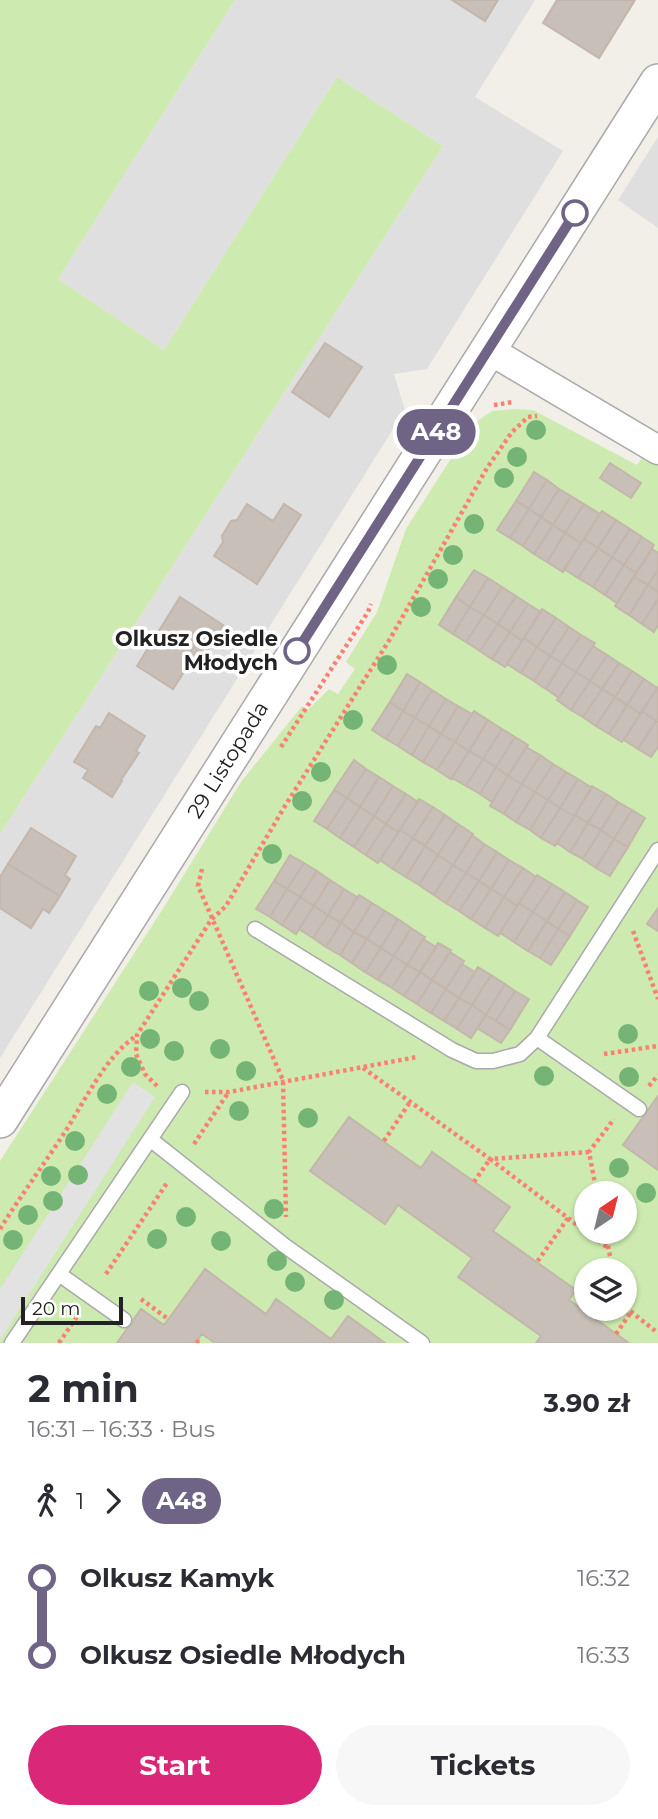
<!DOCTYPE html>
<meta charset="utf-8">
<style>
:root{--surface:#fff;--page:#f7f7f7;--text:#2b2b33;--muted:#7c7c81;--accent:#db2777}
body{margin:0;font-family:Montserrat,sans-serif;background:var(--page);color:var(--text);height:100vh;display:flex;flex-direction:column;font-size:26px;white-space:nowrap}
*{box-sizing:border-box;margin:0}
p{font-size:23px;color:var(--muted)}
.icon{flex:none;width:38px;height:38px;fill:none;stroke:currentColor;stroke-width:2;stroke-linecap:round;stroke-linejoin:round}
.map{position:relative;height:1343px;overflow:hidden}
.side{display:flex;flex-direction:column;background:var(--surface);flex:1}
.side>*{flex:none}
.badge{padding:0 14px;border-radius:23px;font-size:24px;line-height:46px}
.needle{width:46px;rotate:35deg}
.controls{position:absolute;left:574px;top:1181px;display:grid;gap:14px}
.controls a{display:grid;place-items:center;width:63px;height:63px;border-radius:50%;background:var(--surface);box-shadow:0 2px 5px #0004;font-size:35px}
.scale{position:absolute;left:21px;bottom:18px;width:102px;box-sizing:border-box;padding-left:7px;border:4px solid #222;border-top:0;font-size:19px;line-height:24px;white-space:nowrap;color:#222;-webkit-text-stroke:5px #fff;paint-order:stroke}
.map>.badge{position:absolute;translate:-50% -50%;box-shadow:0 0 0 4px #fff}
.legs{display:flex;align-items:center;gap:10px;height:77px;padding:0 28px;font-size:23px}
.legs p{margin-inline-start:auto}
.headline{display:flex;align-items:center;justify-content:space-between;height:119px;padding:0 28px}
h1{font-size:38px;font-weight:700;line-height:52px}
.cta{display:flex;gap:14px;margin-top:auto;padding:14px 28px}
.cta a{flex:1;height:80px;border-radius:42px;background:var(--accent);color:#fff;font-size:28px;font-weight:700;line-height:80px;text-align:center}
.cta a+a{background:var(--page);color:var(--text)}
ul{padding:0 28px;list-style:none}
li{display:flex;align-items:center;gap:24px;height:77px;font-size:26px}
li i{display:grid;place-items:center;width:10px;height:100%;margin:0 9px;background:currentColor}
li i::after{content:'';width:18px;height:18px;margin:-9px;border:5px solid;border-radius:50%;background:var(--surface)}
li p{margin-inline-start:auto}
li:first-child i{background:linear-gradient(#0000 50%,currentColor 0)}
li:last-child i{background:linear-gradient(currentColor 50%,#0000 0)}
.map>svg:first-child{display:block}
</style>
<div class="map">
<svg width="658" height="1343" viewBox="0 0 658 1343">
<rect width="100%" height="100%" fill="#f2efe9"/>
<path fill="#e0dfdf" d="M235,0H535L475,97L563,151L427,369L394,374L405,410L0,1058V834L443,146L337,77L164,350L58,279Z
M658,137V228L618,200Z"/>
<path fill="#cdebb0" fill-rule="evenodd" d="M0,0H235L58,279L164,350L337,77L443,146L0,834Z
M514,409L533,410L637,465L658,434V1343H0V1161L164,907L241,782L302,706L308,710L329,689L338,694L355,669L346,662L377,612L406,529L473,424L492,411ZM586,1194H625V1232H586ZM586,1270H625V1309H586Z"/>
<path fill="#e2e2e2" d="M133,1082L155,1097L0,1340V1289Z"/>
<path fill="#c7bfb8" stroke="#c4b6ab" stroke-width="2" d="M452,0H498L485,21Z
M557,0H635L599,58L543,23Z
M325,343L362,367L329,417L292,392Z
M610,463L641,483L631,498L600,478Z
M534,472L547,480L529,509L516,501Z
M547,480L559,489L541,517L529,509Z
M559,489L571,496L553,525L541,517Z
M571,496L584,504L565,533L553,525Z
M516,501L529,509L510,538L497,530Z
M247,504L273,521L284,504L301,515L257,584L214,556L223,542L222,536L231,521L237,520Z
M584,504L600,514L581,543L565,533Z
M529,509L541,517L523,546L510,538Z
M602,511L616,520L598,548L584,539Z
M541,517L553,525L534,554L523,546Z
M616,520L630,529L612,557L598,548Z
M553,525L565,533L547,562L534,554Z
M630,529L642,537L624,565L612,557Z
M565,533L581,543L563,572L547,562Z
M642,537L654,545L636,573L624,565Z
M584,539L598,548L578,578L564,569Z
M598,548L612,557L593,587L578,578Z
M652,549L658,553V570L648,585L634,577Z
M612,557L624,565L605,595L593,587Z
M624,565L636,573L617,603L605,595Z
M474,570L488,578L470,607L456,597Z
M658,570V592L648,585Z
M634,577L648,585L629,615L615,606Z
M488,578L502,587L484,615L470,607Z
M648,585L658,592V599L642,624L629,615Z
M502,587L516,596L498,624L484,615Z
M516,596L528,604L510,632L498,624Z
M180,597L223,625L199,664L192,659L173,689L137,666Z
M456,597L470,607L453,634L439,625Z
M658,599V625L654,632L642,624Z
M528,604L541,612L522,641L510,632Z
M470,607L484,615L466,642L453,634Z
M542,609L556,618L537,647L524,638Z
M484,615L498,624L480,651L466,642Z
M556,618L569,627L550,656L537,647Z
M498,624L510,632L492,659L480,651Z
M569,627L581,635L562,663L550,656Z
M510,632L522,641L505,667L492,659Z
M581,635L595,643L576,672L562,663Z
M524,638L537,647L521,673L507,664Z
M593,646L607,655L590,681L576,672Z
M537,647L550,656L534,681L521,673Z
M607,655L619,663L602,689L590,681Z
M550,656L562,663L546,689L534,681Z
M562,663L576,672L559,698L546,689Z
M619,663L632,671L615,697L602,689Z
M632,671L644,679L627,705L615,697Z
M576,672L590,681L571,710L557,700Z
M407,674L420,682L403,711L390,702Z
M644,679L657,688L641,714L627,705Z
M590,681L602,689L583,717L571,710Z
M420,682L432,690L415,718L403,711Z
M658,687V718L656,721L642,711Z
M602,689L615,697L596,726L583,717Z
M432,690L446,699L429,726L415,718Z
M615,697L627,705L609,734L596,726Z
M446,699L458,706L441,734L429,726Z
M390,702L403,711L386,739L372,730Z
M627,705L641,714L622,742L609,734Z
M458,706L472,714L455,742L441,734Z
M403,711L415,718L398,746L386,739Z
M474,711L488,720L469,751L455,742Z
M642,711L656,721L638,749L624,740Z
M109,713L145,736L136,751L139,753L121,780L122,781L112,797L83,778L88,770L74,762L96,726L100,728Z
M415,718L429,726L412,755L398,746Z
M488,720L502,729L483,759L469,751Z
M656,721L658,722V747L651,757L638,749Z
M429,726L441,734L423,762L412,755Z
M502,729L515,737L496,767L483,759Z
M441,734L455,742L437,770L423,762Z
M515,737L528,745L508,776L496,767Z
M455,742L469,751L451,779L437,770Z
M526,747L540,755L522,784L508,776Z
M469,751L483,759L466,786L452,778Z
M540,755L553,764L535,792L522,784Z
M483,759L496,767L480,794L466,786Z
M354,760L366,769L347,798L334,790Z
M553,764L566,772L548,800L535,792Z
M496,767L508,776L492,802L480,794Z
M366,769L379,777L360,807L347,798Z
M566,772L578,779L560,808L548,800Z
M508,776L522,784L504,814L490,806Z
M379,777L393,786L374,816L360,807Z
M578,779L592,788L574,816L560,808Z
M522,784L535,792L516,822L504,814Z
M393,786L406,794L386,824L374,816Z
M592,786L606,794L588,823L575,815Z
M334,790L347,798L327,829L314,821Z
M535,792L548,800L530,830L516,822Z
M406,794L418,802L398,832L386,824Z
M606,794L618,802L601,830L588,823Z
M347,798L360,807L340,838L327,829Z
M419,799L433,807L413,838L400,830Z
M548,800L560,808L541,838L530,830Z
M618,802L632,810L614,839L601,830Z
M360,807L374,816L354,847L340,838Z
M433,807L445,815L425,846L413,838Z
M560,808L574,816L555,846L541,838Z
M632,810L645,818L628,847L614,839Z
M445,815L458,824L438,855L425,846Z
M575,815L588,823L570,852L557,843Z
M374,816L386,824L366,855L354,847Z
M588,823L601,830L583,859L570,852Z
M386,824L398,832L378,863L366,855Z
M458,824L473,834L453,865L438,855Z
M31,828L76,856L65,875L70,879L60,896L8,864Z
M400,830L413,838L393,869L380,860Z
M601,830L614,839L596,868L583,859Z
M472,835L484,844L466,873L453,865Z
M413,838L425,846L406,877L393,869Z
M614,839L628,847L610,876L596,868Z
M484,844L497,852L479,881L466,873Z
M425,846L438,855L419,885L406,877Z
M497,852L509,860L491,889L479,881Z
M290,855L304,863L287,889L274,881Z
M438,855L453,865L434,895L419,885Z
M509,860L523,868L504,897L491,889Z
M304,863L317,871L300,897L287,889Z
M8,864L60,896L49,913L43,909L31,928L0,908V877Z
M453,865L466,873L446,903L434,895Z
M523,868L536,877L517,906L504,897Z
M317,871L330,880L314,906L300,897Z
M466,873L479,881L459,911L446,903Z
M537,875L552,884L533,912L519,903Z
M330,880L344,889L328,915L314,906Z
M274,881L287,889L270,917L256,909Z
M479,881L491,889L471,919L459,911Z
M552,884L565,892L547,921L533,912Z
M287,889L300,897L282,925L270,917Z
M344,889L357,897L341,923L328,915Z
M491,889L504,897L485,928L471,919Z
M565,892L577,900L558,929L547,921Z
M359,895L372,903L354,932L341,923Z
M300,897L314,906L296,934L282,925Z
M504,897L517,906L498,936L485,928Z
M577,900L588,907L570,936L558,929Z
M372,903L385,911L367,939L354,932Z
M519,903L533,912L514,942L500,933Z
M314,906L328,915L313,938L299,929Z
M658,908V931L647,924Z
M385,911L398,919L381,948L367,939Z
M533,912L547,921L528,951L514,942Z
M328,915L341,923L326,947L313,938Z
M398,919L411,928L394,956L381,948Z
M547,921L558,929L540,958L528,951Z
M341,923L354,932L340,955L326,947Z
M411,928L425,937L407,965L394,956Z
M558,929L570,936L551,965L540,958Z
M354,932L367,939L352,963L340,955Z
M367,939L381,948L365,972L352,963Z
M423,939L436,947L420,972L407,965Z
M438,943L451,950L432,980L420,972Z
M381,948L394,956L378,980L365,972Z
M450,952L464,961L446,989L432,980Z
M394,956L407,965L392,988L378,980Z
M462,964L475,972L459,998L446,989Z
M407,965L420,972L404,996L392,988Z
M478,967L491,975L472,1005L459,998Z
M420,972L432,980L417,1004L404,996Z
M491,975L505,984L486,1015L472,1005Z
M432,980L446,989L431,1013L417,1004Z
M505,984L515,991L496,1021L486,1015Z
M446,989L459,998L444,1021L431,1013Z
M515,991L529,999L510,1030L496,1021Z
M459,998L472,1005L457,1029L444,1021Z
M472,1005L486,1015L471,1038L457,1029Z
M486,1015L510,1030L501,1043L477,1028Z
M658,1096V1170L623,1145Z
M349,1117L421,1168L432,1152L510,1207L493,1231L576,1290L569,1300L629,1343H536L541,1336L458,1277L472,1258L398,1205L385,1224L310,1171Z
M205,1269L266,1314L276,1299L331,1339L348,1316L385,1343H215L202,1334L195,1343H117L141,1309L164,1325Z"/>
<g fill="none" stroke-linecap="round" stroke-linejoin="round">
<g stroke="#a9a9a9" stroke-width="17">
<path id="service" d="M255,929L452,1050L476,1061H493L520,1054L537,1038L658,850
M537,1038L639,1109
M150,1139L285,1246L422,1343
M59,1274L124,1320
M12,1343L182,1092"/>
</g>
<g stroke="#a9a9a9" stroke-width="31">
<path id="minor" d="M489,350L658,450"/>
</g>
<g stroke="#a9a9a9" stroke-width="38">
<path id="tertiary" d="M0,1120L658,82"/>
</g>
<path stroke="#fa8072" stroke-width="4.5" stroke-dasharray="3.5 3.5" stroke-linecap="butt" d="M494,405L513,402
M281,747L368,612L371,604
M202,869L198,886L283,1080L286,1217
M633,931L658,999
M604,1054L658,1046
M363,1068L490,1159L589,1152
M157,1086L145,1074L136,1054L137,1035L211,920L226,906L285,806L390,639L487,468L512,432L528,417L537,416
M649,1086L658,1075
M205,1092H229L417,1057
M384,1141L410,1102
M194,1144L228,1093
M474,1182L490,1159L568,1218L537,1262
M597,1194L589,1152L614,1119
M568,1218L586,1232
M0,1229C20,1197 42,1167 63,1135C84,1103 104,1058 136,1036
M587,1232L608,1248
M605,1232L613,1270
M106,1274L167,1183
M141,1299L168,1319
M625,1307L658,1333
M616,1334L631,1312
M197,1340L198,1343
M59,1343L78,1315"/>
<use href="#service" stroke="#fff" stroke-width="14"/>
<use href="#minor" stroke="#fff" stroke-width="28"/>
<use href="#tertiary" stroke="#fff" stroke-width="35"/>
</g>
<g fill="#74b475">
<circle cx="536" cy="430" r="10"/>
<circle cx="517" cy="457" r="10"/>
<circle cx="504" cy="478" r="10"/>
<circle cx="474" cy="524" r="10"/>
<circle cx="453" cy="555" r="10"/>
<circle cx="438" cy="579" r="10"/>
<circle cx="421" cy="607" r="10"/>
<circle cx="387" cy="665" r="10"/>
<circle cx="353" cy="720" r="10"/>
<circle cx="321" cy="772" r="10"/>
<circle cx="302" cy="801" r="10"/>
<circle cx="272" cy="854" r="10"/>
<circle cx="182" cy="988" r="10"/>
<circle cx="149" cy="991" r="10"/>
<circle cx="199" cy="1001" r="10"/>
<circle cx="628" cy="1034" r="10"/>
<circle cx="150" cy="1039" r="10"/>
<circle cx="220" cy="1049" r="10"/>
<circle cx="174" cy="1051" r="10"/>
<circle cx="131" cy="1067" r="10"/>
<circle cx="246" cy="1071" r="10"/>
<circle cx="544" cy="1076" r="10"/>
<circle cx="629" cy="1077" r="10"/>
<circle cx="107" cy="1094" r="10"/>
<circle cx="239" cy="1111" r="10"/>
<circle cx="308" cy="1118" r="10"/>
<circle cx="75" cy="1141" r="10"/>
<circle cx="619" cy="1168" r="10"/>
<circle cx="78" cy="1175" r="10"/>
<circle cx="51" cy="1176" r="10"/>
<circle cx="646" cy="1193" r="10"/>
<circle cx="53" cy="1201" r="10"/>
<circle cx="274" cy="1209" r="10"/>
<circle cx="28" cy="1215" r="10"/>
<circle cx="186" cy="1217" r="10"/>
<circle cx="157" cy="1239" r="10"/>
<circle cx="13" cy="1240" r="10"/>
<circle cx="221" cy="1241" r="10"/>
<circle cx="277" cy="1261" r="10"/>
<circle cx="295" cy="1282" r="10"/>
<circle cx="334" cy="1300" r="10"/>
</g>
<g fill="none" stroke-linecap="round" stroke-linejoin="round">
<g stroke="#fff" stroke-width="16">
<path id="line-1" d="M297,651L575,213"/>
</g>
<use href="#line-1" stroke="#6f6486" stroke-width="10"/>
</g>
<g fill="#fff" stroke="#6f6486" stroke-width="3.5">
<circle cx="575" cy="213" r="12"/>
<circle cx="297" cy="651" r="12"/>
</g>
<g text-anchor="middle" stroke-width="7" stroke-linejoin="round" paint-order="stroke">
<g font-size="21" font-weight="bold" fill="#222" stroke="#fff" text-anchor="end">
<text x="278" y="646">Olkusz Osiedle<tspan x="278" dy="24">Młodych</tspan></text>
</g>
<g font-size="21" fill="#222" stroke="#fff">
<text transform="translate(228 760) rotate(-58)" y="7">29 Listopada</text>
</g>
</g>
</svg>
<div class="controls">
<a><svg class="needle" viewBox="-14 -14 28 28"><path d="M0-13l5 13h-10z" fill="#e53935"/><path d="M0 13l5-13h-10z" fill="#7c7c81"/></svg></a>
<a><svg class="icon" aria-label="layers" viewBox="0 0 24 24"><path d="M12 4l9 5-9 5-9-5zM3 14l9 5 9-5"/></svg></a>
</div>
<div class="scale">20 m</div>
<b class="badge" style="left:436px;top:432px;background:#6f6486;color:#fff">A48</b>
</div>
<section class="side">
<div class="headline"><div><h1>2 min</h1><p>16:31 – 16:33 · Bus</p></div><b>3.90 zł</b></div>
<div class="legs"><svg class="icon" aria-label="walk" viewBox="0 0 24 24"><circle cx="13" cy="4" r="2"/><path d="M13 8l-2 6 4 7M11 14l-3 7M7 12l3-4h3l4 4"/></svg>1<svg class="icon" aria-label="forward" viewBox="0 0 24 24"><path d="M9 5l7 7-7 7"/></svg><b class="badge" style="background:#6f6486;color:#fff">A48</b></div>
<ul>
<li><i style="color:#6f6486"></i><b>Olkusz Kamyk</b><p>16:32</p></li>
<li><i style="color:#6f6486"></i><b>Olkusz Osiedle Młodych</b><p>16:33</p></li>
</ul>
<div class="cta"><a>Start</a><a>Tickets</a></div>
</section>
